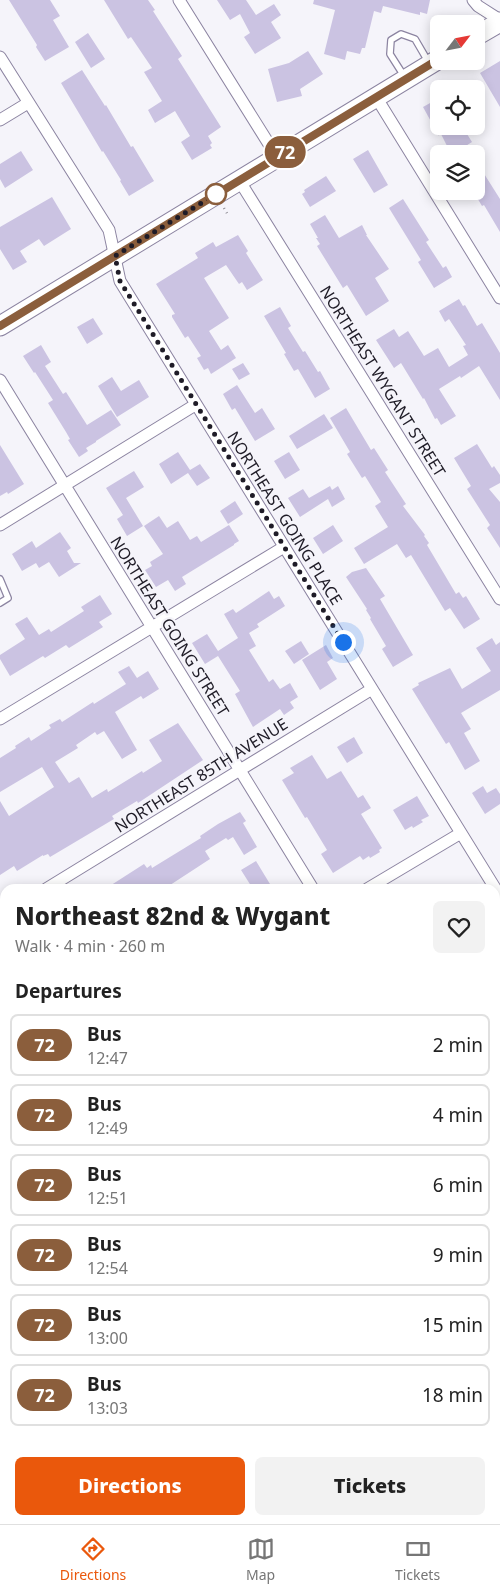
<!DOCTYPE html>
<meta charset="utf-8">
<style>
:root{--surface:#fff;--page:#f2f2f2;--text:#222;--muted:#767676;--line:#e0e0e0;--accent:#ea580c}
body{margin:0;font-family:"Noto Sans",sans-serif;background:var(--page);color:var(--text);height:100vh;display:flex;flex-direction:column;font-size:19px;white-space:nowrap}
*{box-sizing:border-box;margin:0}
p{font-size:16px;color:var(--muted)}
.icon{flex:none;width:28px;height:28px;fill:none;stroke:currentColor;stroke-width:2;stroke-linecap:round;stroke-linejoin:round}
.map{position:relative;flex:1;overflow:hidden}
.sheet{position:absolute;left:0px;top:884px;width:500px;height:641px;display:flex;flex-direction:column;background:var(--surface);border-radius:15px 15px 0 0;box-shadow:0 2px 12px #0003}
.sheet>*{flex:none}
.badge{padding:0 10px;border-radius:16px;font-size:18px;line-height:32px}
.needle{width:32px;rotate:58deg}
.controls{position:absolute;left:430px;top:15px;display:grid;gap:10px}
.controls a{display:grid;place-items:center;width:55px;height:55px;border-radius:8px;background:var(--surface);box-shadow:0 2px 12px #0003;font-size:25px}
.you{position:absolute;width:25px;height:25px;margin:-12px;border:4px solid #fff;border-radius:50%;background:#1a73e8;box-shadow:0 0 0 8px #1a73e833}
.map>.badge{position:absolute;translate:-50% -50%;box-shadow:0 0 0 2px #fff}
h2{padding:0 15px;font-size:19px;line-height:45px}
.round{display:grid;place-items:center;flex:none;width:52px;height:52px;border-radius:8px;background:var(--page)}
.headline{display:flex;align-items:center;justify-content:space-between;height:85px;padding:0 15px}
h1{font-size:24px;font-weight:800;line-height:38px}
.action{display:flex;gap:10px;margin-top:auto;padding:10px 15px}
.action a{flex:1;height:58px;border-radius:8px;background:var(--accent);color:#fff;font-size:20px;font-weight:800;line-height:58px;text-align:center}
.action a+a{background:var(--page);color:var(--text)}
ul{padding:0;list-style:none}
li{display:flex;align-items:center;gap:15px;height:62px;margin:0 10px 8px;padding:0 5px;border:2px solid var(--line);border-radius:8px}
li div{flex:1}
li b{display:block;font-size:19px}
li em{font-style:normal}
li .badge{min-width:55px;font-weight:700;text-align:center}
.menu{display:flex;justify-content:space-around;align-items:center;height:70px;border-top:1px solid var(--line);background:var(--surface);font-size:14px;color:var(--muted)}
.menu a{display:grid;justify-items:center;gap:2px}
.menu .on{color:var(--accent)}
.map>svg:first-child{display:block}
</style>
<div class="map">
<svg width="500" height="1524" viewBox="0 0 500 1524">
<rect width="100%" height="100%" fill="#f5f4fa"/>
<path fill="#cbc3e2" d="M9,0H50L60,16L53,20L69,47L45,61L36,47L37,45Z
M104,0H148L155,10L153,11L182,56L178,59L221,127L208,136L212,143L210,145L212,148L192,160L181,142L190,136L175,111L155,123L148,110L162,101L144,72L152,68L131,37L128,39Z
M217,0H246L256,15L274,4L281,15L271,22L281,38L255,54L244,37L250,33L240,14L230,20Z
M314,0H430L427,14L420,12V15L383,6L381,13L374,11L365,48H362L360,54L347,51L345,60L324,54L335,10L313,4Z
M88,33L105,59L91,68L75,42Z
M308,51L323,74L300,89L302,96L277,102L268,69L289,63Z
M500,61V107L480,73Z
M82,70L105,106L106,105L131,147L133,146L154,181L129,196L120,181L121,180L103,151L102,152L61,83Z
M439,98V126H462L472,142L464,147L468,154H451L439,130V136L423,107Z
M368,150L388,185L374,193L353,159Z
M21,151L33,170L5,188L0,179V164Z
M476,161L500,199V232L484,205L482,206L476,196Z
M326,176L336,191L310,207L302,194L305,192L304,190Z
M52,197L71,229L44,246L39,239L20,251L27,262L13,270L0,249V227Z
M403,199L429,240L426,242L443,268L446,266L452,277L434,288L418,262L421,260L389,208Z
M325,215L339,238L362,225L367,235H366L389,269L375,278L389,301L366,316L347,285L343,288L317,246L320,244L316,238H318L310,224Z
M238,235L248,251L246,253L263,280L247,290L242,282L239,284L226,265L204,278L229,318L209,331L221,350L228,345L236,358L211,374L208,368L204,370L197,358L201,356L188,336L185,338L172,317V315L175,314L156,284L198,258L195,253L213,242L216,247Z
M459,299L463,306L465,305L477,326L482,323L500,353V400L479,366L461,378L460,376L439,389L456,416L441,425L437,418L435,419L424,398L423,399L401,363L394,368L376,340L394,329L399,337L408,331L424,356L438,348L449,367L468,355L463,346L466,345L449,319L445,322L439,311Z
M280,307L291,326L288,328L303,352L305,351L318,372L320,371L330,389L315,398L298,369L294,371L284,354L286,353L264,316Z
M93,318L103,334L87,344L77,327Z
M41,345L51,362L45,366L63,394L66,392L87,425L111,410L121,425L96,441V442L86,448L88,451L79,457L68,440L70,439L66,432L48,403L53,400L35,372L34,373L23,356Z
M243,363L250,374L239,380L232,369Z
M112,377L121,391L139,380L149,397L117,417L98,386Z
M237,385L255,413L262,408L275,429L255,441L235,408L232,410L223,394Z
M346,408L371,450L374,448L388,470L385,472L406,504L403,506L425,535L424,536L429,543L427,545L456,594L459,592L463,598L466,596L480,619L464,629L450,608L445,611L411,555L406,558L397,544L364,564L354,548L388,527L375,506L381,502L365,476L362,478L347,454L350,452L330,418Z
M324,414L333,428L297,449L289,436Z
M477,444L492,468L494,466L500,475V483L489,489L500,502V548L487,528L490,525L467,489L471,486L454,458Z
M0,445L24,484L8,494L7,492L0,496Z
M178,452L190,470L200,464L210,478L197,486L188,473L171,484L159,464Z
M289,452L300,470L285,479L274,461Z
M134,471L144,487L126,498L143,526L127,536L117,519L123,515L106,488Z
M330,486L332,490L338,486L345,499L332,507L328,499L300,517L288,498L303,489L309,498Z
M235,501L243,514L228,524L220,511Z
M159,516L167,528L178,521L190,540L197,536L201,542L229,525L239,541L234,544V545L182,577L186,584L175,591L168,580L156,587L145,570L152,566L150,562L163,554L144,526Z
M333,525L343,541L323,554L313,538Z
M60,532L71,548L67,551L74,563H81L59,577L49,562L39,568L36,563L22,571L12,554L32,541L36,548Z
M366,568L385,596L380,599L413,655L393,667L382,649L386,646L370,619L371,618L366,610L367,609L346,577L352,572Z
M269,591L274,599L279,596L285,606L257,624L259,627L249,633L256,646L249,650L269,682L273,679L280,689L290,683L298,697L290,702L294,708L284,715L280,709L253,727L235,694L240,691L218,656L205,664L192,643L207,634L218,651L238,638L224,614L233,609L236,613Z
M100,595L112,614L99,622L103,627L69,648L66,645L45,658L43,656L10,676L0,659V655L25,639L15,624L27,617L39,635L49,629L51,632L84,611L81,607Z
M492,638L496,645L500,642V690L461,713L471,729L464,733L480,761L465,770L449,742L446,744L412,689L419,685L418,683L450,668L462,689L491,671L476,648Z
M301,641L309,654L294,664L285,651Z
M326,645L333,658L327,662L337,679L320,690L302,660Z
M129,666L137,678L148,671L159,689L143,699L141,696L115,712L137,750L122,759L104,731L97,735L95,732L76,745L78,748L55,762L69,783L79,777L92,798L107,789L108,792L142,771L143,773L162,761L149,740L178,723L203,760L138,803L137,801L112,816L114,819L50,857L48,854L43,856V855L17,871L14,866L0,875V801L9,816L54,787L42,767L0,792V758L16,748L15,746L29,737L31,741L51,728L49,725L60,719L62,722L93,702L94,704L126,684L118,672Z
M354,737L363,753L347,763L337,747Z
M312,755L327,779L341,771L358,798L363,795L371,808L361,814L382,848L379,850L380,852L370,858L369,856L363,860L360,856L333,873L321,854L327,850L307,817L305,818L282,780L294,773L290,768Z
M483,786L487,793L496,788L500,794V804L485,814L472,793Z
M417,796L429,816L421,820L423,822L413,828L412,826L405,830L393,810Z
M240,812L246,821L243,823L257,847L244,855L233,837L228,840L226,838L205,851L210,859L164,889H105L144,864L147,868L151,865L152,868L201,838L200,836L218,824Z
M256,861L273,889H253L241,870Z"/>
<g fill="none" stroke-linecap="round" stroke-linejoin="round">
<g stroke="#8c84a1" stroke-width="8">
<path id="lane" d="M404,76L390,54L391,40L401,34L415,39L429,63
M0,579L8,598L0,603"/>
</g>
<g stroke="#8c84a1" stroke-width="13">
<path id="street" d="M179,0L277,157
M473,0L478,6L500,20
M0,57L109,230L120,281L500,896
M376,97L500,298
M0,120L28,103
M239,180L500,599
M0,380L313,889
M0,525L195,405
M0,719L284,547
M46,889L372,689
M367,889L461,833
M0,917L5,914
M495,1053L500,1052
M0,1113L5,1110
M495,1182L500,1190
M495,1290L500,1288
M0,1310L5,1307
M495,1487L500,1484
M214,1524L217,1520"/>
</g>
<g stroke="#8c84a1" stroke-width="18">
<path id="secondary" d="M0,965L5,973
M465,1520L467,1524"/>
</g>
<g stroke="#8c84a1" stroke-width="21">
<path id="primary" d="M476,36L500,22
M0,326L439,59
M0,1364L5,1367
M293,1520L301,1524"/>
</g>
<path stroke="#908e96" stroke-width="2.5" stroke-dasharray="1 4" stroke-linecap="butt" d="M224,208L228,215"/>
<use href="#lane" stroke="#fff" stroke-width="5.5"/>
<use href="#street" stroke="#fff" stroke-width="11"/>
<use href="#secondary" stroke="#fff" stroke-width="16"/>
<use href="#primary" stroke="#fff" stroke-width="19"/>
</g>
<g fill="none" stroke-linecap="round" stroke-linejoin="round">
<g stroke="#fff" stroke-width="11">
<path id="line" d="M0,326L439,59"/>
</g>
<use href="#line" stroke="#8b5e3c" stroke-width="8"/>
<path stroke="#1f1c27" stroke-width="5" stroke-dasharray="0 9" d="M216,194L115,256L120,281L343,642"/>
</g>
<circle fill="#fff" stroke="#8b5e3c" stroke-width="2.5" cx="216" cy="194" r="10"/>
<g text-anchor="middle" stroke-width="4.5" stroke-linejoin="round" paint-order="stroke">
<g font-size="16" fill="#1f1c27" stroke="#f5f4fa">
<text transform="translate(383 381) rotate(58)" y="6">NORTHEAST WYGANT STREET</text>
<text transform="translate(285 518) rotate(58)" y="6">NORTHEAST GOING PLACE</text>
<text transform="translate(170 626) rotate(58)" y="6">NORTHEAST GOING STREET</text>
<text transform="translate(201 775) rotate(-32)" y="6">NORTHEAST 85TH AVENUE</text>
</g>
</g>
</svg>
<div class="controls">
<a><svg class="needle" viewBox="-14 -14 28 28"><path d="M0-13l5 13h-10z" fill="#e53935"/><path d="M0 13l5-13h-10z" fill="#767676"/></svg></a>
<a><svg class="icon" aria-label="locate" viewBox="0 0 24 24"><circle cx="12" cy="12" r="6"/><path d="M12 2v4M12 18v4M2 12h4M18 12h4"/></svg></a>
<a><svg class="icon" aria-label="layers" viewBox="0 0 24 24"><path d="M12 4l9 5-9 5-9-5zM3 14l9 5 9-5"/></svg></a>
</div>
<div class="you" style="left:343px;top:642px"></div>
<b class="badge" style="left:285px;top:152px;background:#8b5e3c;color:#fff">72</b>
<section class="sheet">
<div class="headline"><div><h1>Northeast 82nd &amp; Wygant</h1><p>Walk · 4 min · 260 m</p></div><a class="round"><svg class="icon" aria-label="heart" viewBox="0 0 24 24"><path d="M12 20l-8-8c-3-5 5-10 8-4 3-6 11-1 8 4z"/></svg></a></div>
<h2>Departures</h2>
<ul>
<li><span class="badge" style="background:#8b5e3c;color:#fff">72</span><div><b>Bus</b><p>12:47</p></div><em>2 min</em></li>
<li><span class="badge" style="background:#8b5e3c;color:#fff">72</span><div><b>Bus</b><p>12:49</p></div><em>4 min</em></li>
<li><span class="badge" style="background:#8b5e3c;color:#fff">72</span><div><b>Bus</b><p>12:51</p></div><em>6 min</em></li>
<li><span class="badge" style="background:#8b5e3c;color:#fff">72</span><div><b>Bus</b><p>12:54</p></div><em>9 min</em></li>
<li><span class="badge" style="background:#8b5e3c;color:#fff">72</span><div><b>Bus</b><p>13:00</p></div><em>15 min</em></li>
<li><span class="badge" style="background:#8b5e3c;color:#fff">72</span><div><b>Bus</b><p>13:03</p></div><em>18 min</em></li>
</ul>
<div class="action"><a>Directions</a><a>Tickets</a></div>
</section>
</div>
<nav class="menu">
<a class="on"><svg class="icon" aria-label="directions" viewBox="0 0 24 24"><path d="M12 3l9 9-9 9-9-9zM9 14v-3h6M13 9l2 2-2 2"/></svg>Directions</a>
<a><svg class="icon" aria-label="map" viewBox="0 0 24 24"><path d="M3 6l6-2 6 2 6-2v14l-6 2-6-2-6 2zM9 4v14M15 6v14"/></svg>Map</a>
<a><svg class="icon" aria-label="tickets" viewBox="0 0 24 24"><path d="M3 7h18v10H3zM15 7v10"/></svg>Tickets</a>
</nav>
